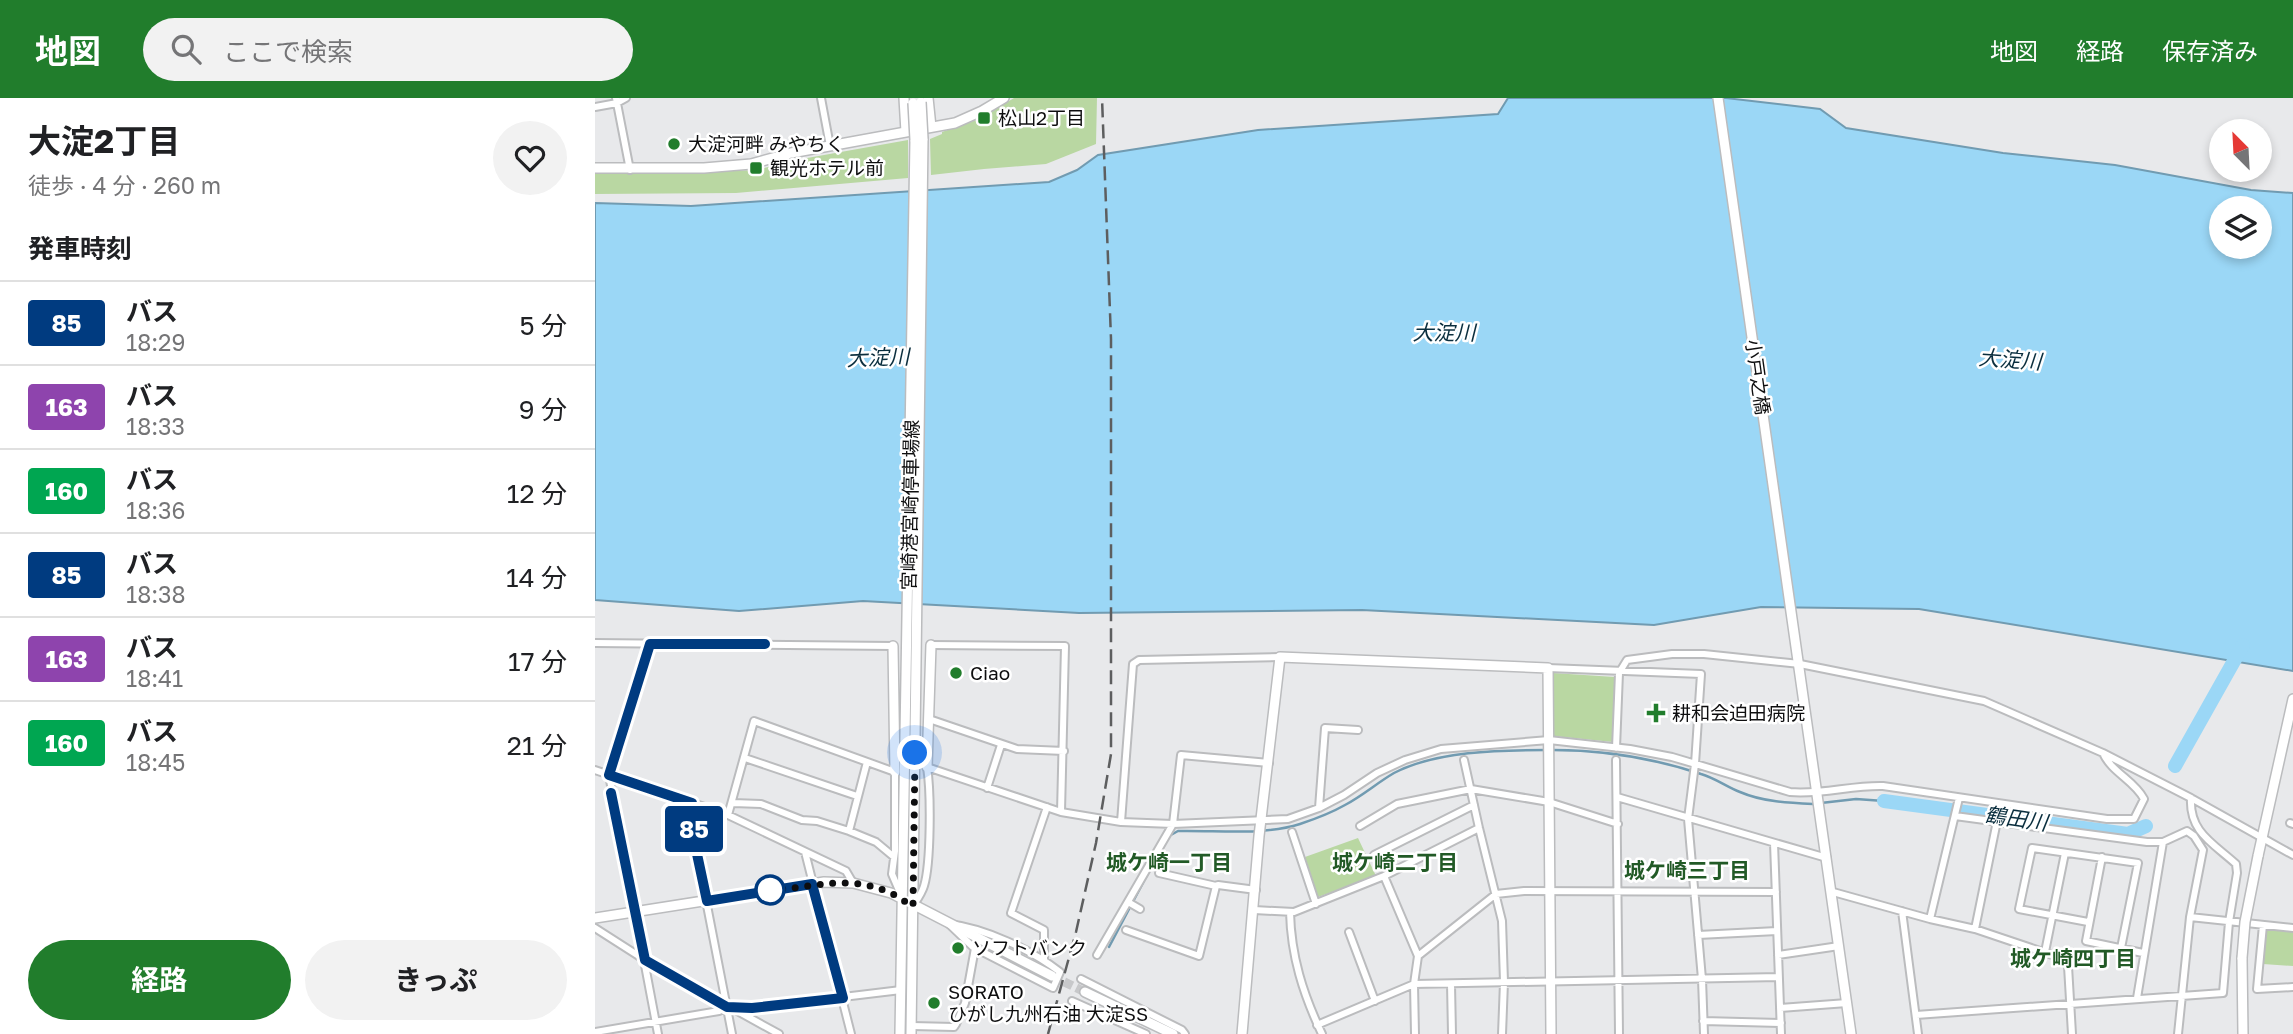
<!DOCTYPE html>
<html lang="ja">
<meta charset="utf-8">
<style>
:root{--surface:#fff;--page:#f2f2f2;--text:#202124;--muted:#757577;--line:#e0e0e0;--accent:#217d2c}
body{margin:0;font-family:"Golos Text","Noto Sans JP",sans-serif;background:var(--page);color:var(--text);height:100vh;display:flex;flex-direction:column;font-size:26px;white-space:nowrap}
*{box-sizing:border-box;margin:0}
p{font-size:23px;color:var(--muted)}
.icon{flex:none;width:38px;height:38px;fill:none;stroke:currentColor;stroke-width:2;stroke-linecap:round;stroke-linejoin:round}
.map{position:relative;flex:1;overflow:hidden}
.side{display:flex;flex-direction:column;background:var(--surface);width:595px}
.side>*{flex:none}
.badge{padding:0 14px;border-radius:5px;font-size:24px;line-height:46px}
.needle{width:46px;rotate:336deg}
.controls{position:absolute;left:1614px;top:21px;display:grid;gap:14px}
.controls a{display:grid;place-items:center;width:63px;height:63px;border-radius:50%;background:var(--surface);box-shadow:0 4px 10px #0003;font-size:35px}
.you{position:absolute;width:35px;height:35px;margin:-18px;border:5px solid #fff;border-radius:50%;background:#1a73e8;box-shadow:0 0 0 10px #1a73e833}
.map>.badge{position:absolute;translate:-50% -50%;box-shadow:0 0 0 4px #fff}
h2{padding:0 28px;font-size:26px;line-height:63px}
.round{display:grid;place-items:center;flex:none;width:74px;height:74px;border-radius:37px;background:var(--page)}
.head{display:flex;align-items:center;justify-content:space-between;height:119px;padding:0 28px}
h1{font-size:33px;font-weight:700;line-height:52px}
.action{display:flex;gap:14px;margin-top:auto;padding:14px 28px}
.action a{flex:1;height:80px;border-radius:42px;background:var(--accent);color:#fff;font-size:28px;font-weight:700;line-height:80px;text-align:center}
.action a+a{background:var(--page);color:var(--text)}
ul{padding:0;list-style:none}
li{display:flex;align-items:center;gap:21px;height:84px;padding:0 28px;border-top:2px solid var(--line)}
li div{flex:1}
li b{display:block;font-size:26px}
li em{font-style:normal}
li .badge{min-width:77px;font-weight:700;text-align:center}
header{display:flex;align-items:center;gap:42px;box-sizing:border-box;height:98px;padding:0 35px;background:var(--accent);color:#fff}
header strong{font-size:33px}
nav{display:flex;gap:38px;margin-inline-start:auto;font-size:24px}
.search{width:490px;height:63px;background:var(--page);display:flex;align-items:center;gap:18px;box-sizing:border-box;padding:0 24px;border-radius:38px;color:var(--muted);font-size:26px}
main{display:flex;flex:1;min-height:0}
.map>svg:first-child{display:block}
</style>
<header>
<strong>地図</strong>
<div class="search"><svg class="icon" aria-label="search" viewBox="0 0 24 24"><circle cx="10" cy="10" r="6"/><path d="M15 15l6 6"/></svg>ここで検索</div>
<nav><a>地図</a><a>経路</a><a>保存済み</a></nav>
</header>
<main>
<section class="side">
<div class="head"><div><h1>大淀2丁目</h1><p>徒歩 · 4 分 · 260 m</p></div><a class="round"><svg class="icon" aria-label="heart" viewBox="0 0 24 24"><path d="M12 20l-8-8c-3-5 5-10 8-4 3-6 11-1 8 4z"/></svg></a></div>
<h2>発車時刻</h2>
<ul>
<li><span class="badge" style="background:#003b80;color:#fff">85</span><div><b>バス</b><p>18:29</p></div><em>5 分</em></li>
<li><span class="badge" style="background:#8e44ad;color:#fff">163</span><div><b>バス</b><p>18:33</p></div><em>9 分</em></li>
<li><span class="badge" style="background:#00a651;color:#fff">160</span><div><b>バス</b><p>18:36</p></div><em>12 分</em></li>
<li><span class="badge" style="background:#003b80;color:#fff">85</span><div><b>バス</b><p>18:38</p></div><em>14 分</em></li>
<li><span class="badge" style="background:#8e44ad;color:#fff">163</span><div><b>バス</b><p>18:41</p></div><em>17 分</em></li>
<li><span class="badge" style="background:#00a651;color:#fff">160</span><div><b>バス</b><p>18:45</p></div><em>21 分</em></li>
</ul>
<div class="action"><a>経路</a><a>きっぷ</a></div>
</section>
<div class="map">
<svg width="1698" height="936" viewBox="0 0 1698 936">
<rect width="100%" height="100%" fill="#e8e9eb"/>
<path fill="#b9d7a2" d="M419,0H502L501,46L451,66L389,71L336,77L335,41L347,36V34L384,21Z
M313,42V80L141,95L0,96V74L51,76L161,72L201,62Z
M958,575L1020,579L1018,644L958,638Z
M763,740L781,778L723,799L710,759Z
M1671,829L1698,831V868L1668,866Z"/>
<path fill="#9bd7f6" stroke="#719bb1" stroke-width="2" fill-rule="evenodd" d="M913,0H1131L1225,11L1251,30L1408,55L1520,67L1656,92L1698,95V573L1324,511L1166,509L1059,527L767,512L484,515L268,503L144,513L0,502V105L96,108L454,84L482,72L503,57L663,32L903,16ZM1626,110H1664V149H1626Z"/>
<g fill="none" stroke-linecap="round" stroke-linejoin="round">
<path stroke="#719bb1" stroke-width="2.5" d="M958,652C1008,652 1058,660 1106,676C1120,680 1132,689 1145,694C1168,704 1195,705 1219,706
M1226,705L1261,701L1289,703
M574,738L583,733C623,732 667,738 705,726C720,721 736,715 750,707C767,698 782,685 799,675C841,653 904,652 951,652
M514,849L560,762"/>
<path stroke="#9bd7f6" stroke-width="14" d="M1580,668L1648,547
M1289,703L1533,736L1551,728"/>
<path stroke="#c7c8ca" stroke-width="9" stroke-dasharray="9 4.5" stroke-linecap="butt" d="M457,878L490,894"/>
<g stroke="#bbbcbe" stroke-width="10">
<path id="street" d="M21,0L35,72
M226,0L235,48
M0,9L22,5L31,0
M0,545L298,548
M55,546L14,677L63,936
M336,547L470,548L466,714
M953,570L1106,576L1100,666L1093,721L1107,881L1109,936
M334,621L422,651L469,653
M1021,650L1024,575L1032,562L1077,556H1109L1205,566L1389,603L1508,655L1596,700L1698,757
M150,660L262,698
M869,662L884,730L907,823L909,884L907,936
M1021,662L1024,936
M0,672L133,717L251,773L258,785
M392,690L406,647
M1022,699L1232,760
M97,705L102,756L137,936
M138,705L166,706L207,722L222,723L254,733L281,744L299,759
M724,710L730,630L763,632
M133,717L159,623L300,674V753L297,776L306,797
M1360,718L1552,744H1568L1592,733L1599,738L1608,752L1595,819L1583,936
M526,724L538,566L544,562L685,559
M1695,725L1698,726
M765,728L802,706L876,691L954,704L1023,726
M254,733L272,664
M697,734L721,806
M1179,745L1186,936
M210,754L256,936
M779,757L879,707
M1507,759L1491,843L1548,855
M564,775L621,788
M789,778L823,858L819,886L820,936
M1238,794L1335,821L1380,831L1466,860L1473,868L1477,936
M533,804L545,811
M318,808C322,802 327,795 329,788C336,765 336,694 332,669L466,714L526,724L578,726L693,721L724,710L749,697L782,675L810,662L846,651L954,642L1035,651L1077,659L1195,694C1226,697 1257,687 1288,688L1512,721H1539L1549,701C1539,682 1517,675 1508,655
M659,812L699,814L789,778L884,730
M1307,813L1323,936
M695,814C696,858 708,896 727,936
M1595,819L1698,830
M1335,821L1364,700
M1493,824L1424,811L1437,750L1543,765L1526,850
M354,826C389,830 437,852 465,874L458,890L378,849Z
M1668,827L1662,891L1698,889
M0,830L50,862L184,936
M1380,831L1402,723
M531,832L604,858L621,788L623,787L661,792
M754,834L780,903
M1103,837L1182,833
M1450,854L1470,755
M502,857L578,726L586,657L674,665
M1183,857L1244,848
M823,858L901,796L929,793L1181,794
M449,861V832L416,815L452,709
M486,881L587,932L590,936
M856,886L857,936
M1542,900L1568,744
M477,903L551,936
M1185,910L1252,905
M1321,917L1628,895L1634,824L1642,775L1641,766C1618,745 1594,734 1596,700
M1108,923L1186,925
M722,927L819,886L1184,879
M317,928L359,929L361,926L370,905L380,850
M0,934L124,913L132,909L157,910L306,892"/>
</g>
<g stroke="#bbbcbe" stroke-width="12">
<path id="secondary" d="M309,0L311,34
M333,0L336,29
M1123,0L1256,936
M0,70H109L156,66L196,55L360,25L387,13L409,0
M298,548L300,674
M332,669L336,547
M1663,758L1698,601
M0,820L229,784L258,785L296,795L457,878
M1647,860L1648,936
M490,894L578,936
M305,936L320,42
M316,936L328,41
M647,936L664,738L685,559L953,570L956,936"/>
</g>
<use href="#street" stroke="#fff" stroke-width="6"/>
<use href="#secondary" stroke="#fff" stroke-width="9"/>
<path stroke="#5d5e5f" stroke-width="2.5" stroke-dasharray="14 7" stroke-linecap="butt" d="M453,936L481,834L501,745L516,656V241L507,0"/>
<g stroke="#bbbcbe" stroke-width="12" stroke-linecap="butt">
<path id="secondary-bridge" d="M326,4L328,41
M318,5L320,42
M1647,860L1650,824L1663,758"/>
</g>
<use href="#secondary-bridge" stroke="#fff" stroke-width="9"/>
</g>
<g fill="none" stroke-linecap="round" stroke-linejoin="round">
<g stroke="#fff" stroke-width="16">
<path id="line" d="M16,695L50,862L132,909L157,910L248,900L217,786L112,803L102,756L97,705L14,677L55,546H170"/>
</g>
<use href="#line" stroke="#003b80" stroke-width="10"/>
<path stroke="#0e0e0f" stroke-width="7" stroke-dasharray="0 12.6" d="M175,792C219,790 250,776 294,794C302,798 310,804 318,808L320,655"/>
</g>
<g fill="#217d2c" stroke="#fff" stroke-width="2.5">
<rect x="382" y="13" width="14" height="14" rx="3.5"/>
<circle cx="79" cy="46" r="7"/>
<rect x="154" y="63" width="14" height="14" rx="3.5"/>
<circle cx="361" cy="575" r="7"/>
<path d="M1057.5 604.5h7v7h7v7h-7v7h-7v-7h-7v-7h7z"/>
<circle cx="363" cy="850" r="7"/>
<circle cx="339" cy="905" r="7"/>
</g>
<circle fill="#fff" stroke="#003b80" stroke-width="3.5" cx="175" cy="792" r="14"/>
<g text-anchor="middle" stroke-width="5" stroke-linejoin="round" paint-order="stroke">
<g font-size="19" fill="#0e0e0f" stroke="#fff" text-anchor="start">
<text x="403" y="27">松山2丁目</text>
<text x="93" y="53">大淀河畔 みやちく</text>
<text x="175" y="77">観光ホテル前</text>
<text x="375" y="582">Ciao</text>
<text x="1077" y="622">耕和会迫田病院</text>
<text x="377" y="857">ソフトバンク</text>
<text x="353" y="901">SORATO<tspan x="353" dy="22">ひがし九州石油 大淀SS</tspan></text>
</g>
<g font-size="19" fill="#0e0e0f" stroke="#fff">
<text transform="translate(1163 279) rotate(82)" y="7">小戸之橋</text>
<text transform="translate(315 407) rotate(-89)" y="7">宮崎港宮崎停車場線</text>
</g>
<g font-size="21" font-style="italic" fill="#0a2e3e" stroke="#fff">
<text x="849" y="242">大淀川</text>
<text transform="translate(283 260) rotate(-2)" y="7">大淀川</text>
<text transform="translate(1415 262) rotate(4)" y="7">大淀川</text>
<text transform="translate(1421 721) rotate(8)" y="7">鶴田川</text>
</g>
<g font-size="21" font-weight="bold" fill="#225a26" stroke="#fff">
<text x="574" y="772">城ケ崎一丁目</text>
<text x="800" y="772">城ケ崎二丁目</text>
<text x="1092" y="780">城ケ崎三丁目</text>
<text x="1478" y="868">城ケ崎四丁目</text>
</g>
</g>
</svg>
<div class="controls">
<a><svg class="needle" viewBox="-14 -14 28 28"><path d="M0-13l5 13h-10z" fill="#e53935"/><path d="M0 13l5-13h-10z" fill="#757577"/></svg></a>
<a><svg class="icon" aria-label="layers" viewBox="0 0 24 24"><path d="M12 4l9 5-9 5-9-5zM3 14l9 5 9-5"/></svg></a>
</div>
<div class="you" style="left:320px;top:655px"></div>
<b class="badge" style="left:99px;top:731px;background:#003b80;color:#fff">85</b>
</div>
</main>
